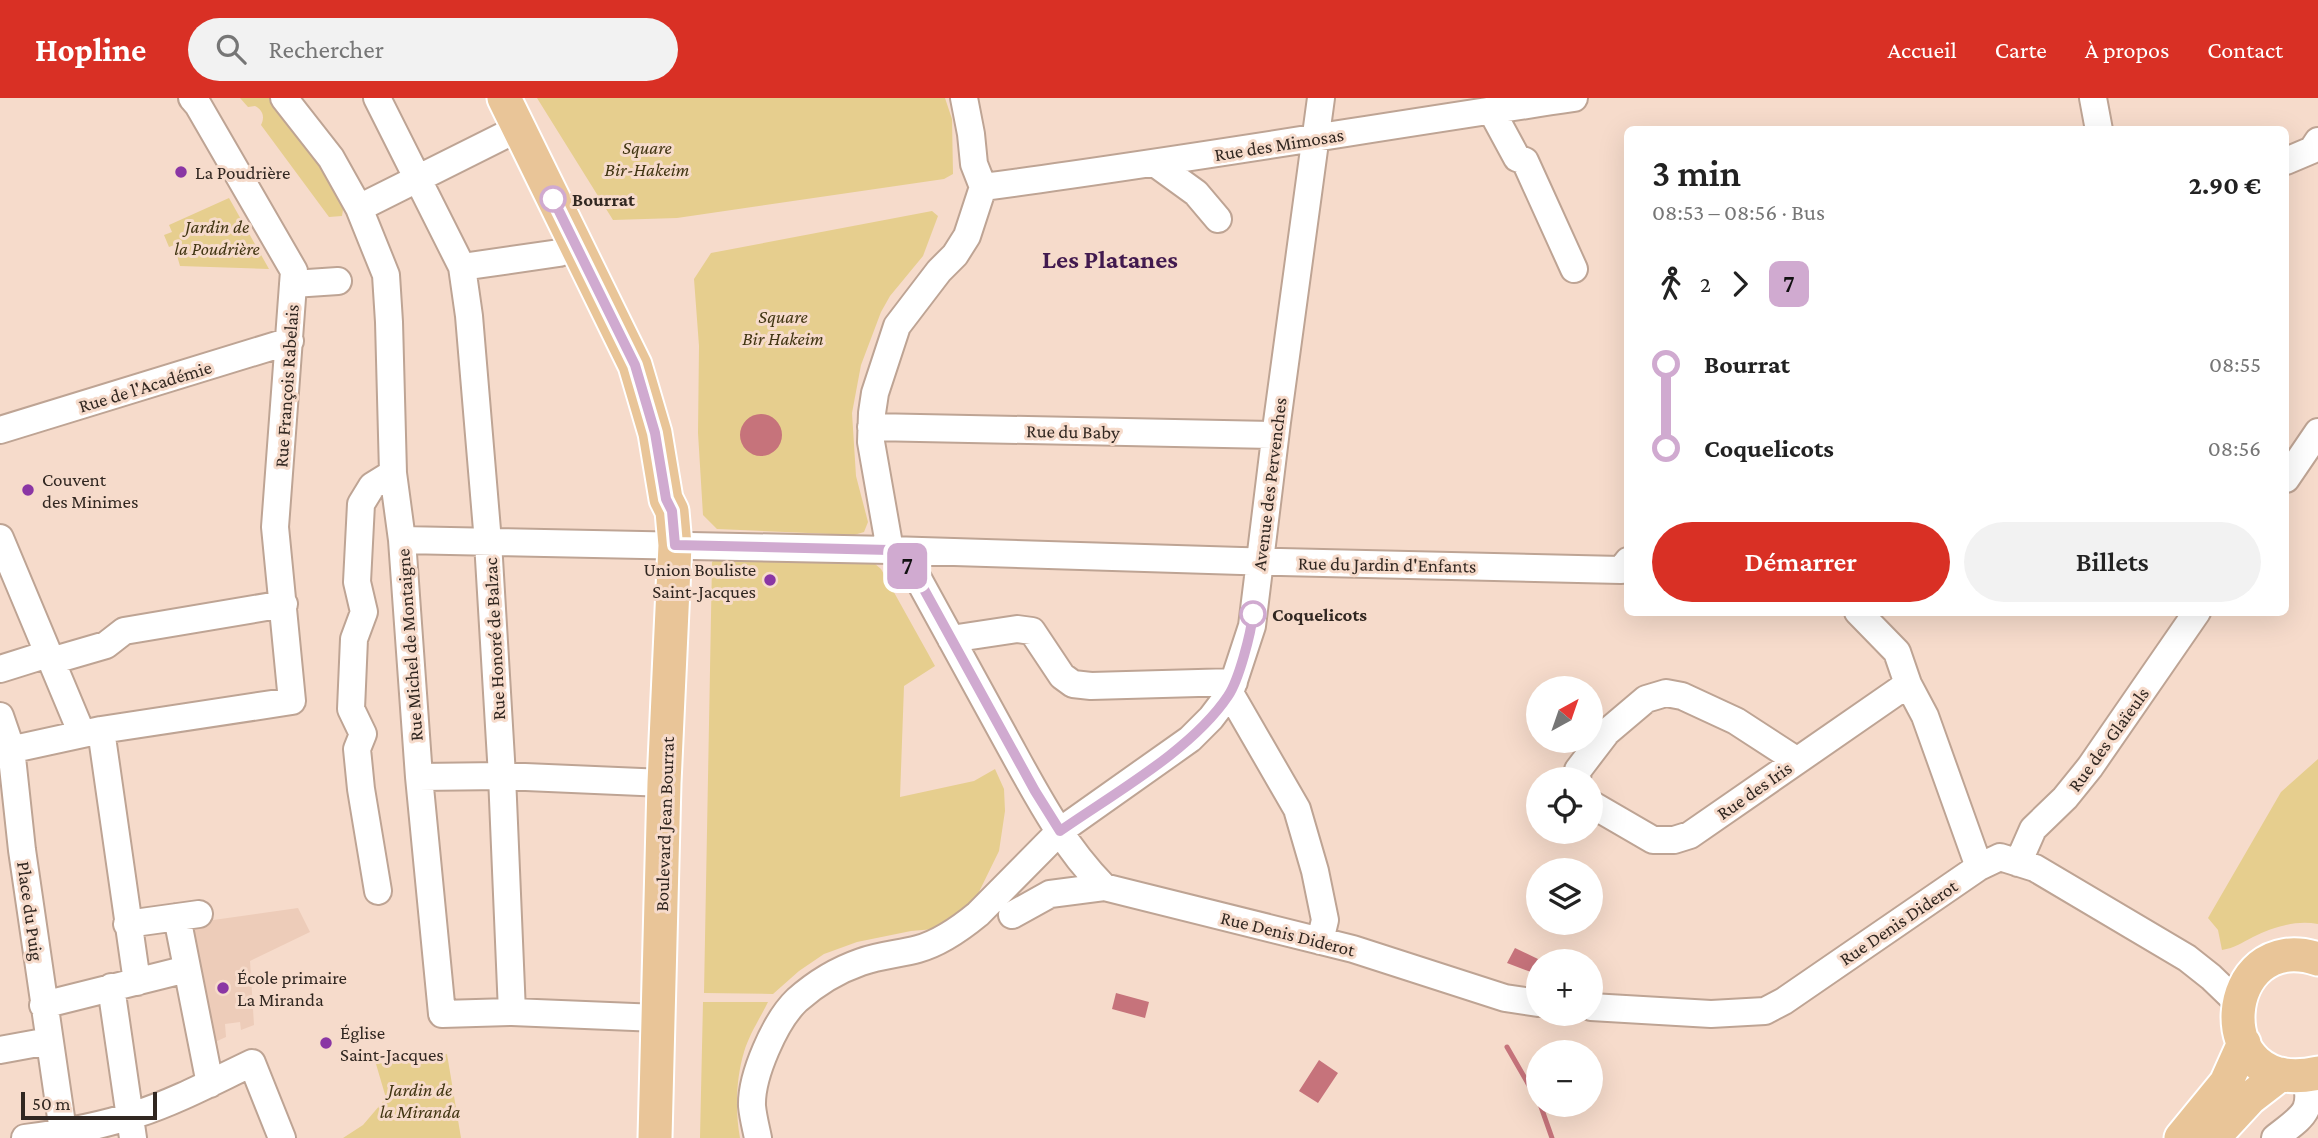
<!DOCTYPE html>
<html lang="fr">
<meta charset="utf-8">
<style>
:root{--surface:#fff;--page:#f2f2f2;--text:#222;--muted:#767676;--accent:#d93025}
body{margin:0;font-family:"Crimson Pro",serif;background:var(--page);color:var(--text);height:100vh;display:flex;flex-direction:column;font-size:26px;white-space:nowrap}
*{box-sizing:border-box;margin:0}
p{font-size:23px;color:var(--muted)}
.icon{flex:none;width:38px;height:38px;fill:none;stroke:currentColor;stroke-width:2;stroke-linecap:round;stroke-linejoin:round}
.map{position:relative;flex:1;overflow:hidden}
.details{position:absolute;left:1624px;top:28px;width:665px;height:490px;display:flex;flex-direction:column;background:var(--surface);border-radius:10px;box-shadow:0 7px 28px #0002}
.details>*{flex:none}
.badge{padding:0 14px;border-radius:10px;font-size:24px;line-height:46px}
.needle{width:46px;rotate:40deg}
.fabs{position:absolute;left:1526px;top:578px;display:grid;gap:14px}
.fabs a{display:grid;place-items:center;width:77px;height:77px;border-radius:50%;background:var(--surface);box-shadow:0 7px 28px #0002;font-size:35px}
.scale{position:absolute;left:21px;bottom:18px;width:136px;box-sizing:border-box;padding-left:7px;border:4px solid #312721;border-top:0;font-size:19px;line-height:24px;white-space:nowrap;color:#312721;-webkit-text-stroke:5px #f6dbcb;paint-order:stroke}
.map>.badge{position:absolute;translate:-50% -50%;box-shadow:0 0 0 4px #fff}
.legs{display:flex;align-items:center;gap:10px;height:77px;padding:0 28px;font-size:23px}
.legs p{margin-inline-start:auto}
.headline{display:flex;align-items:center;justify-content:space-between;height:119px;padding:0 28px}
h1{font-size:38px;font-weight:600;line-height:52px}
.primary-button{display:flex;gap:14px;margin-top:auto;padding:14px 28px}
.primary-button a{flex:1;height:80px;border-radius:42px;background:var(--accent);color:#fff;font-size:28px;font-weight:600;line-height:80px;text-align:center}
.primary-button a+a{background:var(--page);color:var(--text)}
ul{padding:0 28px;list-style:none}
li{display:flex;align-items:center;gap:24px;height:84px;font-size:26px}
li i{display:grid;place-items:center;width:10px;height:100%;margin:0 9px;background:currentColor}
li i::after{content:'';width:18px;height:18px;margin:-9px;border:5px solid;border-radius:50%;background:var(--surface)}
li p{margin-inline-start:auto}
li:first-child i{background:linear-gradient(#0000 50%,currentColor 0)}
li:last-child i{background:linear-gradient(currentColor 50%,#0000 0)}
header{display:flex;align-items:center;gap:42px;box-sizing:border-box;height:98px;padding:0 35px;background:var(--accent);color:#fff}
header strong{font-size:33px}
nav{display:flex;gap:38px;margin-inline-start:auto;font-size:24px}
.search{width:490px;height:63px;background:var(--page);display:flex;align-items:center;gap:18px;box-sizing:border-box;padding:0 24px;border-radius:38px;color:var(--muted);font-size:26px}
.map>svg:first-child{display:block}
</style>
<header>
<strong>Hopline</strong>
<div class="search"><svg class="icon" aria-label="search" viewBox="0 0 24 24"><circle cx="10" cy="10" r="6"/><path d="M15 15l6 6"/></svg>Rechercher</div>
<nav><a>Accueil</a><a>Carte</a><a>À propos</a><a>Contact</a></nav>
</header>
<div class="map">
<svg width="2318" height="1040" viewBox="0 0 2318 1040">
<rect width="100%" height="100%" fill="#f6dbcb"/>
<path fill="#edccb9" d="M298,810L310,834L250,863L254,927L241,932L240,924L225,926L226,939L206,948L185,826Z"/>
<path fill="#e6ce8e" d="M240,0H269L324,70L344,105L342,118L329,119L261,27C265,19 263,12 255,8L248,9Z
M537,0H945L952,21L953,76L944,81L677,120L613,122Z
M229,100L269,171L180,168L174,147L169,149L164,137L172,134L169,127Z
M932,113L938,118L923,158L890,198L881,214L861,267L852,315L856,378L868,424L864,434L854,437L717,431L703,417L698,335L699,248L694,181L711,155Z
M718,459L874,465L881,471L935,568L904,588L900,699L974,683L995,671L1004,691L1005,713L999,753L976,800L966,811L934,831L911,833L857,844L824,856L799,873L773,896L704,895L712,464Z
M2318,661V826C2295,822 2273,829 2253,839C2241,845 2235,850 2222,852L2218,832L2208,820L2281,694Z
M703,904H768C760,920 749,937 744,954C736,981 735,1012 740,1040H700Z
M447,956L461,1040H343L363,1027L386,1000L376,966Z"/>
<path fill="#c6737b" d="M740 337a21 21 0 1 1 42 0a21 21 0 1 1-42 0Z
M1515,850L1538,861L1531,874L1507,865Z
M1116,895L1149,904L1145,920L1112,911Z
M1319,962L1338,975L1318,1005L1299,993Z"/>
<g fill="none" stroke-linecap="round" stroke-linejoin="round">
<path stroke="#c6737b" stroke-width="5" d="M1507,949L1538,1003
M1540,1006L1552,1040"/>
<g stroke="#bea494" stroke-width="30">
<path id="minor" d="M284,0L331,60L359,110L386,177L389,224L393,375L402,442L419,679L442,916L512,914L658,920
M377,0L462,169L469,218L488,444L502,678L512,914
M964,0L971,36L974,66L983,89L967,138L955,157L939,173L897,228L875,295L872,315L871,344L890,452L915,475C946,531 976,587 1007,643C1035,694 1063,748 1104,789L1353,851L1505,900L1538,905
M2093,0L2099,32
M1491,12L1517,60L1525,63L1574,171
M2286,63L2312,52L2318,43
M1156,66L1196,95L1218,121
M983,89C1180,63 1377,29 1574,0
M359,110L519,30
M462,169L559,155L576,149
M293,186L338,183
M871,329L1275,337
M0,332L290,243
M2286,381L2318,334
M0,440L82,636
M402,442L890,452L1241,463L1621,472L1628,463
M1858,514L1897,554L1908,586L1925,618L1979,769
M951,541L1017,531L1032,533L1062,578L1073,586L1091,588L1234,584
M51,563L106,547L124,533L284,506
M0,571L48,556
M1230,595L1297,711L1315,773L1325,822L1320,843
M0,618L11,650L22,752L64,1040
M101,632L137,884
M0,654L101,632L292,603L275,429L294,173L198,7L192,0
M419,679L502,678L664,685
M1577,681L1578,672L1607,634L1646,601L1666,595L1682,598L1736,623L1796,662
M1591,706L1653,742H1674L1690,737L1908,586
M2018,765L2033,731L2065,700L2090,669L2197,514
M378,793L361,691L357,651L363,636L351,611L354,541L364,514L357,484L361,406L372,388L393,375
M1012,817L1050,796L1104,789
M177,819L210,986
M127,826L199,816
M111,889L133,1040
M43,907L187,871
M1591,909L1711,916L1765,913L1784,903L1979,769L2000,759L2035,770L2187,860L2211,879L2238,905
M0,952L49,943
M25,1040C63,1035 101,1028 137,1016C177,1003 214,983 252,965L282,1040
M758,1040C756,1030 753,1019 752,1008C751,978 775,923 797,902C815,886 838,872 861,864C880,857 900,856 918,851C940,845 961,830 978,816L1060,733L1190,641L1211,620L1230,595L1252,528L1277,324L1321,0
M2275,1040C2302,1018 2315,1015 2305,978"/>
</g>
<g stroke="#fff" stroke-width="37">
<path id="major" d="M504,0L635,267L655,335L666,401L672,413L675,447L664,685L655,1040
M2318,861C2219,828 2204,1001 2318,975
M2181,1040L2226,985L2244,945
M2213,1040L2250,1000L2281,976"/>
</g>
<use href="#minor" stroke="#fff" stroke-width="26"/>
<use href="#major" stroke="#e9c598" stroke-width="33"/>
</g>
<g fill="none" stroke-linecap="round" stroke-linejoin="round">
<g stroke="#fff" stroke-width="16">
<path id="line-1" d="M553,101L635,267L655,335L666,401L672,413L675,447L890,452L915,475L1035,693L1060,733C1113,696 1192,652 1228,598C1239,582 1251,535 1253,516"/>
</g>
<use href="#line-1" stroke="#d0aad0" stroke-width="10"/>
</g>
<g fill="#8a36a4" stroke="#f6dbcb" stroke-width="2.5">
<circle cx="181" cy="74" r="7"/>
<circle cx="28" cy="392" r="7"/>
<circle cx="770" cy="482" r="7"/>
<circle cx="223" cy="890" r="7"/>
<circle cx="326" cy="945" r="7"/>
</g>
<g fill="#fff" stroke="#d0aad0" stroke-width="3.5">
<circle cx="553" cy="101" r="12"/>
<circle cx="1253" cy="516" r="12"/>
</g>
<g text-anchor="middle" stroke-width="6" stroke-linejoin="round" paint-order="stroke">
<g font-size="19" fill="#312721" stroke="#f6dbcb">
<text transform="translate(1279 46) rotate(-9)" y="7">Rue des Mimosas</text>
<text transform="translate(145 288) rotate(-17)" y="7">Rue de l'Académie</text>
<text transform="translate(286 288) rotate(-86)" y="7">Rue François Rabelais</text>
<text transform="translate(1073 333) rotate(1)" y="7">Rue du Baby</text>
<text transform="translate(1269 386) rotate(-83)" y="7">Avenue des Pervenches</text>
<text transform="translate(1387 466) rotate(1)" y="7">Rue du Jardin d'Enfants</text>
<text transform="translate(494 541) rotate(-93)" y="7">Rue Honoré de Balzac</text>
<text transform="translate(409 547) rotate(-94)" y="7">Rue Michel de Montaigne</text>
<text transform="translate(2108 641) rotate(-54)" y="7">Rue des Glaïeuls</text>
<text transform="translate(1754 692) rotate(-35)" y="7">Rue des Iris</text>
<text transform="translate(664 726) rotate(-88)" y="7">Boulevard Jean Bourrat</text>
<text transform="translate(31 813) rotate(82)" y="7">Place du Puig</text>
<text transform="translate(1898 824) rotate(-34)" y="7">Rue Denis Diderot</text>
<text transform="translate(1288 835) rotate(14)" y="7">Rue Denis Diderot</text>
</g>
<g font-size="19" font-style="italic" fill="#413512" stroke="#f6dbcb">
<text x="647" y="56">Square<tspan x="647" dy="22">Bir-Hakeim</tspan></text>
<text x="217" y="135">Jardin de<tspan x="217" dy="22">la Poudrière</tspan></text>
<text x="783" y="225">Square<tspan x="783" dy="22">Bir Hakeim</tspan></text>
<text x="420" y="998">Jardin de<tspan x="420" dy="22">la Miranda</tspan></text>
</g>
<g font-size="19" fill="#312721" stroke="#f6dbcb" text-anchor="start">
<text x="195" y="81">La Poudrière</text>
<text x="42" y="388">Couvent<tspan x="42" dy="22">des Minimes</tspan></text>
<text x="756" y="478" text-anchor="end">Union Bouliste<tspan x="756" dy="22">Saint-Jacques</tspan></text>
<text x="237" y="886">École primaire<tspan x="237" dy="22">La Miranda</tspan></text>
<text x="340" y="941">Église<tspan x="340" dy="22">Saint-Jacques</tspan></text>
</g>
<g font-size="19" font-weight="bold" fill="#312721" stroke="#f6dbcb" text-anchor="start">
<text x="572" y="108">Bourrat</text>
<text x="1272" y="523">Coquelicots</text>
</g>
<g font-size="26" font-weight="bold" fill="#421a4f" stroke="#f6dbcb">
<text x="1110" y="170">Les Platanes</text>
</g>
</g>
</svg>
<div class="fabs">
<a><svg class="needle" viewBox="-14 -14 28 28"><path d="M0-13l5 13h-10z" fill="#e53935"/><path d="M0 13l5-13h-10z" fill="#767676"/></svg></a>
<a><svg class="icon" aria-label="locate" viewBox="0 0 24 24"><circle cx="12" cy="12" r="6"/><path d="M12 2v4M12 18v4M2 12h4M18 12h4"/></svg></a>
<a><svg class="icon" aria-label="layers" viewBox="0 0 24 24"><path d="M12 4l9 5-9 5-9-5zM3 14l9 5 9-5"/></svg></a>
<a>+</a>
<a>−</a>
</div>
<div class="scale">50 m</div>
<b class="badge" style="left:907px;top:468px;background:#d0aad0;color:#111">7</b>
<section class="details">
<div class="headline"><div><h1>3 min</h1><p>08:53 – 08:56 · Bus</p></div><b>2.90 €</b></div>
<div class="legs"><svg class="icon" aria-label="walk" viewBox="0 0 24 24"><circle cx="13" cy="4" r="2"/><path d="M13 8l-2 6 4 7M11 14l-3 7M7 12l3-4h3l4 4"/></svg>2<svg class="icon" aria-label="forward" viewBox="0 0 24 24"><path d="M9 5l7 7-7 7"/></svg><b class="badge" style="background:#d0aad0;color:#111">7</b></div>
<ul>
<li><i style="color:#d0aad0"></i><b>Bourrat</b><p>08:55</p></li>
<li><i style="color:#d0aad0"></i><b>Coquelicots</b><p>08:56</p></li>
</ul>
<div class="primary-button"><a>Démarrer</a><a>Billets</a></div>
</section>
</div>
